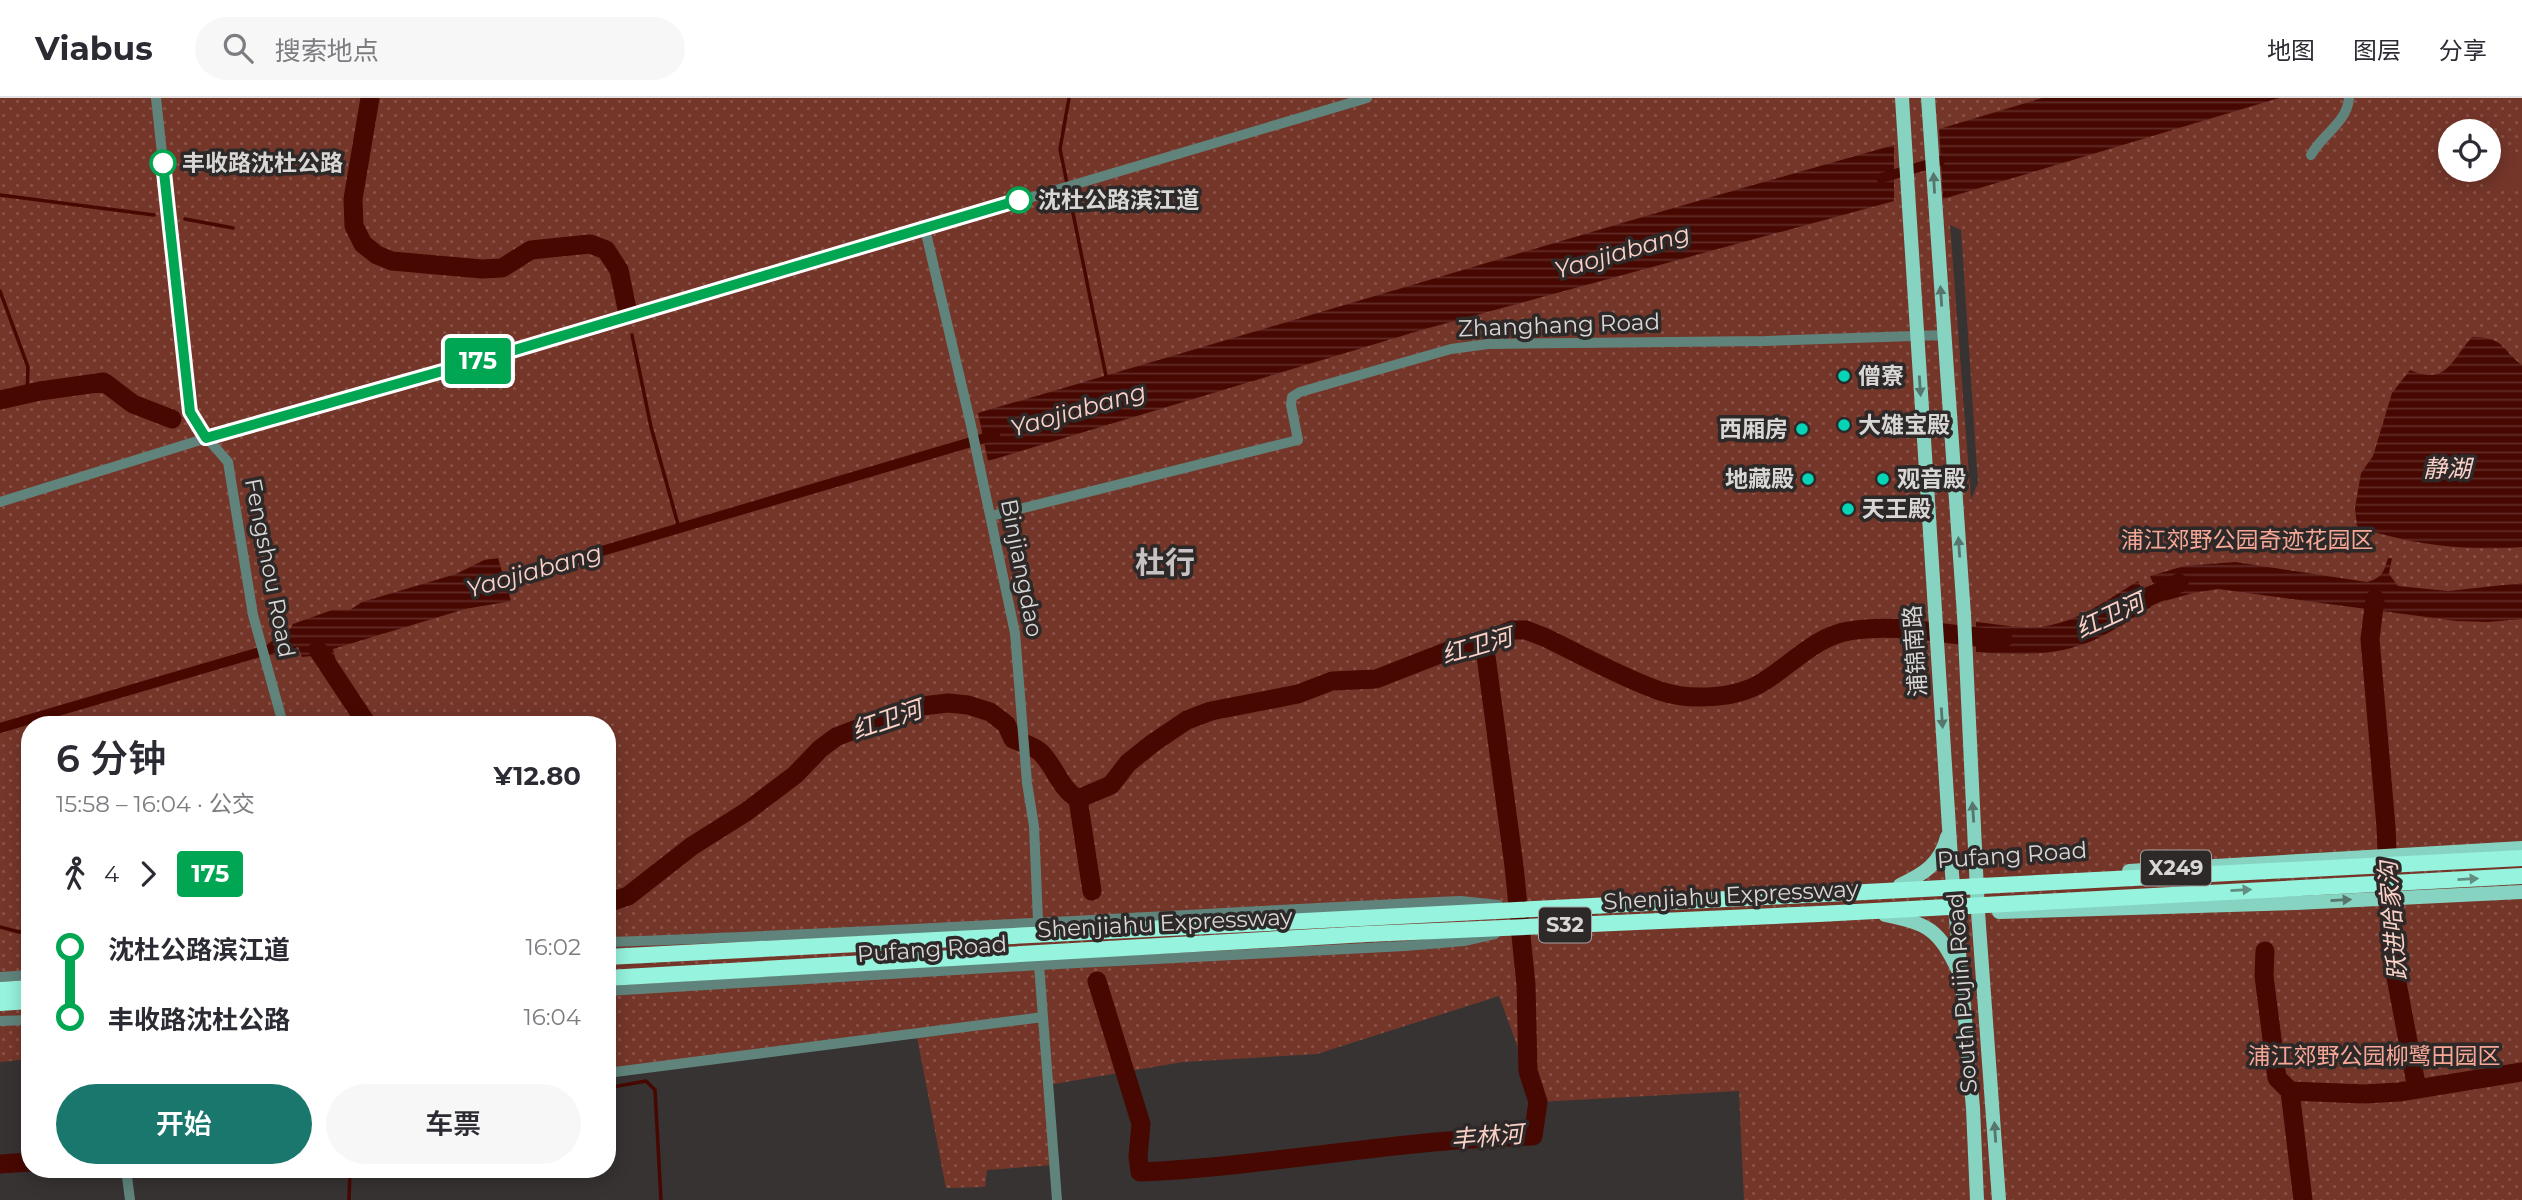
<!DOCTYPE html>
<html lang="zh">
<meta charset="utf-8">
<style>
:root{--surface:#fff;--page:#f7f7f7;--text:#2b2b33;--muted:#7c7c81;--line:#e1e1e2;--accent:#1a776e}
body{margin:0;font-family:Montserrat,"Noto Sans SC",sans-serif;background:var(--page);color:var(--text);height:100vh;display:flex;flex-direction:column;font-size:26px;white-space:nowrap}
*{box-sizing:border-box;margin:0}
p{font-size:23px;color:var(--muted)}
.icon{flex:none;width:38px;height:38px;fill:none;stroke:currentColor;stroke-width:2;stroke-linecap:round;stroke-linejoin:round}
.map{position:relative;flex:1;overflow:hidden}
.sheet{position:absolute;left:21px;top:618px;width:595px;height:462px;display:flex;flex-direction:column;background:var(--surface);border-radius:28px;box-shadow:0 4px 18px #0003}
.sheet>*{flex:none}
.badge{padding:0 14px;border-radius:5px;font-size:24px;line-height:46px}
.fabs{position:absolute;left:2438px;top:21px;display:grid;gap:14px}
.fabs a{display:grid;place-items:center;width:63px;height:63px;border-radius:50%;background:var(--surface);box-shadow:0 4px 18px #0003;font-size:35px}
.map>.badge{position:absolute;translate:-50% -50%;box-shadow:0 0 0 4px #fff}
.legs{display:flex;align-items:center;gap:10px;height:77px;padding:0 35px;font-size:23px}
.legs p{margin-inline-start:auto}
.head{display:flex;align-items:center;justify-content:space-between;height:119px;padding:0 35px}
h1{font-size:38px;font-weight:600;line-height:52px}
.action{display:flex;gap:14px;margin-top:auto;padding:14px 35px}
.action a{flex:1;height:80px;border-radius:42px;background:var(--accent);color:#fff;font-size:28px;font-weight:600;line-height:80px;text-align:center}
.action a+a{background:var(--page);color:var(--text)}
ul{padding:0 35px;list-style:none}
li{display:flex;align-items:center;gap:24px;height:70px;font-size:26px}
li i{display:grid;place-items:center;width:10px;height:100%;margin:0 9px;background:currentColor}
li i::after{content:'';width:18px;height:18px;margin:-9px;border:5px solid;border-radius:50%;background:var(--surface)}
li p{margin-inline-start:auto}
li:first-child i{background:linear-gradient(#0000 50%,currentColor 0)}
li:last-child i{background:linear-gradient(currentColor 50%,#0000 0)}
header{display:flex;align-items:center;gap:42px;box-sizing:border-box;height:98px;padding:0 35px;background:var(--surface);border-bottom:2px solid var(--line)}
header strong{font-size:33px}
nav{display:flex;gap:38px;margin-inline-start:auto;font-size:24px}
.search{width:490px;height:63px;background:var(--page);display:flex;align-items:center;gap:18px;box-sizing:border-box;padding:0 24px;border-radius:38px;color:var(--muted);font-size:26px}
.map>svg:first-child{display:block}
</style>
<header>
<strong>Viabus</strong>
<div class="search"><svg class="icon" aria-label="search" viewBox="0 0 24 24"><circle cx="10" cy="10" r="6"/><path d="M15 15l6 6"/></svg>搜索地点</div>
<nav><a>地图</a><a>图层</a><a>分享</a></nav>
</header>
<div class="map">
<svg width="2522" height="1102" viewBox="0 0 2522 1102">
<defs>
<pattern id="park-dots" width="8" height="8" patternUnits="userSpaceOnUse" patternTransform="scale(1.75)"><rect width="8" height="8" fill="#75362a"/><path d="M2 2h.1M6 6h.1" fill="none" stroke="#885248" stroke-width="1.8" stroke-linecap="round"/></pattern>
<pattern id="water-rules" width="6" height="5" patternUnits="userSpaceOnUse" patternTransform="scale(1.75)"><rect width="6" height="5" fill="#470801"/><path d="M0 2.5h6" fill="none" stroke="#612b25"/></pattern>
</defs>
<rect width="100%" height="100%" fill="#373332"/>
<path fill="url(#park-dots)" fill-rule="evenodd" d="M0,0H2522V1102H1744L1739,993L1538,1004L1499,898L1317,956L1183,964L1048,987L1054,1067L987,1072L985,1089L946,1090L917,939L607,974V626H30V961L0,964ZM2450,33H2488V72H2450ZM1950,127L1961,132L1978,385L1971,402Z"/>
<path fill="#75362a" d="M2499,49L2512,50L2522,61C2522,100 2487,98 2483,72H2488L2489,53Z"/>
<path fill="url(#water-rules)" d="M2042,0H2279L1943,101L1939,31Z
M1894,47V103L1425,231L988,363L978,315C1284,226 1588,133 1894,47Z
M2472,239C2506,239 2501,252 2522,267V449C2473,454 2403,446 2357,428L2355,410L2361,375L2373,358L2392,295L2410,272C2446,288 2451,263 2472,239Z
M498,460L511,503L465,511L333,551L338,572L325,578L312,558L302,559L298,549L284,555L270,557L266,547L290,531L293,526L332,512H350L362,504L456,476L484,462Z
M2388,460H2392L2389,476L2398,488L2448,493L2522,485V521L2488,524L2456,523L2218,491L2193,495L2161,504L2150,478L2184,468L2235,464L2367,484C2382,480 2384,474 2388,460Z
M2138,483L2151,509C2133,520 2114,533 2094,542C2056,559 2017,557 1976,554V524C1997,526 2020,531 2041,529C2078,524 2107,502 2138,483Z"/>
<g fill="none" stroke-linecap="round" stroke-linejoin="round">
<path stroke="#470801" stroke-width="3.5" d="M1069,0L1060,51L1106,278
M0,97L154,117
M185,121L233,130
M0,193L28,269L27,296
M632,237L651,329L679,430
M0,829L19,834L30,832
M607,990L646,983L655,992L661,1102
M349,1102L350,1071"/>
<path stroke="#470801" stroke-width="10" d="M1881,80L1940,63
M490,486L995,337
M0,630L270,551"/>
<path stroke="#470801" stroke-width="19" d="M370,0L353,101L354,128L363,146L377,157L392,163L482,171L502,170L531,152L590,146L606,152L619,172L627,211
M0,302L40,293L104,284L133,306L172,321
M2375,501L2370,541L2386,729L2391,853L2417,991
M2123,510L2179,485
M318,552L367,626
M1078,701L1092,793
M607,805L628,798L692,748L746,714L795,677L820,651L836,639L913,609L948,605L968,607L990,614L1006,626L1013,641C1022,645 1031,647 1039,653C1055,667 1059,690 1078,701L1111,687L1128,665L1153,645L1187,622L1211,613L1298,596L1332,583L1376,581L1458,549L1496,539L1512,532H1526L1544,539C1582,557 1620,579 1660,593C1690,603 1736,601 1763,584C1791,567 1816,538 1849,533C1899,524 1953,539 2003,541
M2265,853L2264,878L2277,980L2290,993
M1097,883L1141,1026L1138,1059L1140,1074C1272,1068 1401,1041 1533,1038L1538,1004L1528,973L1526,887L1514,768L1484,543
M0,1066L30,1064
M2303,1102L2290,993L2364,996L2399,994L2522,974"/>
<path stroke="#60847b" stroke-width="10" d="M156,0L190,314L207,340L228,364L253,517L283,626
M2311,57C2322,36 2347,25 2349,0
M925,131L970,323L1015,535L1027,685L1034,728L1038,823
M0,404L207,340L478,263L1367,0
M991,418L1298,342L1291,307L1292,299L1300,294L1451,251L1488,246L1766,243L1944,237
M607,844C892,835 1177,816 1461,803L1498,807
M1039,867L1057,1102
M0,879L30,877
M607,893L1039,867L1405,848L1464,843L1495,836
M0,923L30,922
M607,975L1043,919
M126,1071L130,1102"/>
<path stroke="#87d3c1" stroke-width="14" d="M1902,0L1952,776L1973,1010L1977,1102
M1928,0L1964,517L1978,814L1999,1102
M2129,773L2522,750
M1900,787C1924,776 1940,766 1947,739
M1999,814L2296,805L2522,794
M1885,817C1929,826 1938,831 1958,872"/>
<path stroke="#96f3dd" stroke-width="16" d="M0,892L30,890
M0,905L30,903"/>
<path stroke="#96f3dd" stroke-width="16" d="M607,859L2522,760
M607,880L1367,836L1819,816L2522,778"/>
</g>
<defs><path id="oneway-solid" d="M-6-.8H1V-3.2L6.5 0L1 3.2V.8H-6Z" transform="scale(1.75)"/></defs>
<g fill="#56756d">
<use href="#oneway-solid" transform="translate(1934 85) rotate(-93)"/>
<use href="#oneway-solid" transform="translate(1941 198) rotate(-94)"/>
<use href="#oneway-solid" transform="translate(1920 288) rotate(86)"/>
<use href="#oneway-solid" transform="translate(1959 449) rotate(-94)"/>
<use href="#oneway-solid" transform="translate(1942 620) rotate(86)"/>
<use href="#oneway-solid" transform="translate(1973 714) rotate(-94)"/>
<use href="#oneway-solid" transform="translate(2341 802) rotate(-3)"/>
<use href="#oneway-solid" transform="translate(1995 1034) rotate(-94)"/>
</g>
<g fill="#628e82">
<use href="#oneway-solid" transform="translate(2468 781) rotate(-3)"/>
<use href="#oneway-solid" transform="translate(2241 792) rotate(-3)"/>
</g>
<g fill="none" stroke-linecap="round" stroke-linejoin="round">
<g stroke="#fff" stroke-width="16">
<path id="line-1" d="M163,65L190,314L206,340L478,263L1019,102"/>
</g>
<use href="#line-1" stroke="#00a651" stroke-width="10"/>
</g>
<g fill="#fff" stroke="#00a651" stroke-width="3.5">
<circle cx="163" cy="65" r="12"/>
<circle cx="1019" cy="102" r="12"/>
</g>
<g fill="#05d5b6" stroke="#2d2928" stroke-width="2.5">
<circle cx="1844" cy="278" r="7"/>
<circle cx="1844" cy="327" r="7"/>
<circle cx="1802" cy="331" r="7"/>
<circle cx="1808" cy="381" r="7"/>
<circle cx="1883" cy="381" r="7"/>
<circle cx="1848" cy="411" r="7"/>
</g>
<g text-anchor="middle" stroke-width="7" stroke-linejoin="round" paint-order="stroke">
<g fill="#2d2928" stroke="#a5a2a2" stroke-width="2">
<rect x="2141" y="752.5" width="70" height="35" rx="5"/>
<rect x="1539" y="809.5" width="52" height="35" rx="5"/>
</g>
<g font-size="21" font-weight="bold" fill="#d9d6d6">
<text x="2176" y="777">X249</text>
<text x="1565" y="834">S32</text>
</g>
<g font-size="23" font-weight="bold" fill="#d9d6d6" stroke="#2d2928" text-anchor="start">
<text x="182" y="73">丰收路沈杜公路</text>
<text x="1038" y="110">沈杜公路滨江道</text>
</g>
<g font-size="23" fill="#d9d6d6" stroke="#2d2928">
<text transform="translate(1559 227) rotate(-2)" y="8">Zhanghang Road</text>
<text transform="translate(270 470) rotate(79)" y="8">Fengshou Road</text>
<text transform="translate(1022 470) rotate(79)" y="8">Binjiangdao</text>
<text transform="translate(1915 553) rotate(-94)" y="8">浦锦南路</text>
<text transform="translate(2012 757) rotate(-4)" y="8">Pufang Road</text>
<text transform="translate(1731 797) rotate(-3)" y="8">Shenjiahu Expressway</text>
<text transform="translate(1165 825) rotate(-3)" y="8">Shenjiahu Expressway</text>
<text transform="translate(932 851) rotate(-4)" y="8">Pufang Road</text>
<text transform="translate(1962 895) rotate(-94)" y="8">South Pujin Road</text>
</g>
<g font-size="23" font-weight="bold" fill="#d9d6d6" stroke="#2d2928" text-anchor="start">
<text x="1858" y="286">僧寮</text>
<text x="1858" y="335">大雄宝殿</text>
<text x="1788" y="339" text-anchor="end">西厢房</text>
<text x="1794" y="389" text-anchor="end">地藏殿</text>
<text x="1897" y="389">观音殿</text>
<text x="1862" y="419">天王殿</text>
</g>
<g font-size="23" fill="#f8a796" stroke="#2d2928">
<text x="2247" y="450">浦江郊野公园奇迹花园区</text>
<text x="2374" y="966">浦江郊野公园柳鹭田园区</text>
</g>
<g font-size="24" font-style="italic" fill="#fad0c7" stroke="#2d2928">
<text transform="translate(1622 154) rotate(-16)" y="8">Yaojiabang</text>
<text transform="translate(1078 312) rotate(-16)" y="8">Yaojiabang</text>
<text x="2447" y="379">静湖</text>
<text transform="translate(534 473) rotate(-16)" y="8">Yaojiabang</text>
<text transform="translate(2110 518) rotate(-25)" y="8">红卫河</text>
<text transform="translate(1477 548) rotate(-16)" y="8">红卫河</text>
<text transform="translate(887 622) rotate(-19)" y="8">红卫河</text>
<text transform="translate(2393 823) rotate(-95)" y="8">跃进哈家沟</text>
<text transform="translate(1487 1039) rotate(-5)" y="8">丰林河</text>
</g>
<g font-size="30" font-weight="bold" fill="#c8c3c2" stroke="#2d2928">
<text x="1165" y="475">杜行</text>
</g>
</g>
</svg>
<div class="fabs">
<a><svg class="icon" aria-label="locate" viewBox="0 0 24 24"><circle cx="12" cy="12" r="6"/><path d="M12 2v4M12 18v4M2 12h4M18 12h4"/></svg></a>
</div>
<b class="badge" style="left:478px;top:263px;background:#00a651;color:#fff">175</b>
<section class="sheet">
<div class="head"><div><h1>6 分钟</h1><p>15:58 – 16:04 · 公交</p></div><b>¥12.80</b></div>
<div class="legs"><svg class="icon" aria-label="walk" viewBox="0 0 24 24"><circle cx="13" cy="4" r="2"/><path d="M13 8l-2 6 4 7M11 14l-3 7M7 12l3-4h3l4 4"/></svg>4<svg class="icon" aria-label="forward" viewBox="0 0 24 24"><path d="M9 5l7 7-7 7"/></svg><b class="badge" style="background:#00a651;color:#fff">175</b></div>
<ul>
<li><i style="color:#00a651"></i><b>沈杜公路滨江道</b><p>16:02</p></li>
<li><i style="color:#00a651"></i><b>丰收路沈杜公路</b><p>16:04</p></li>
</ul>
<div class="action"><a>开始</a><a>车票</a></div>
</section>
</div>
